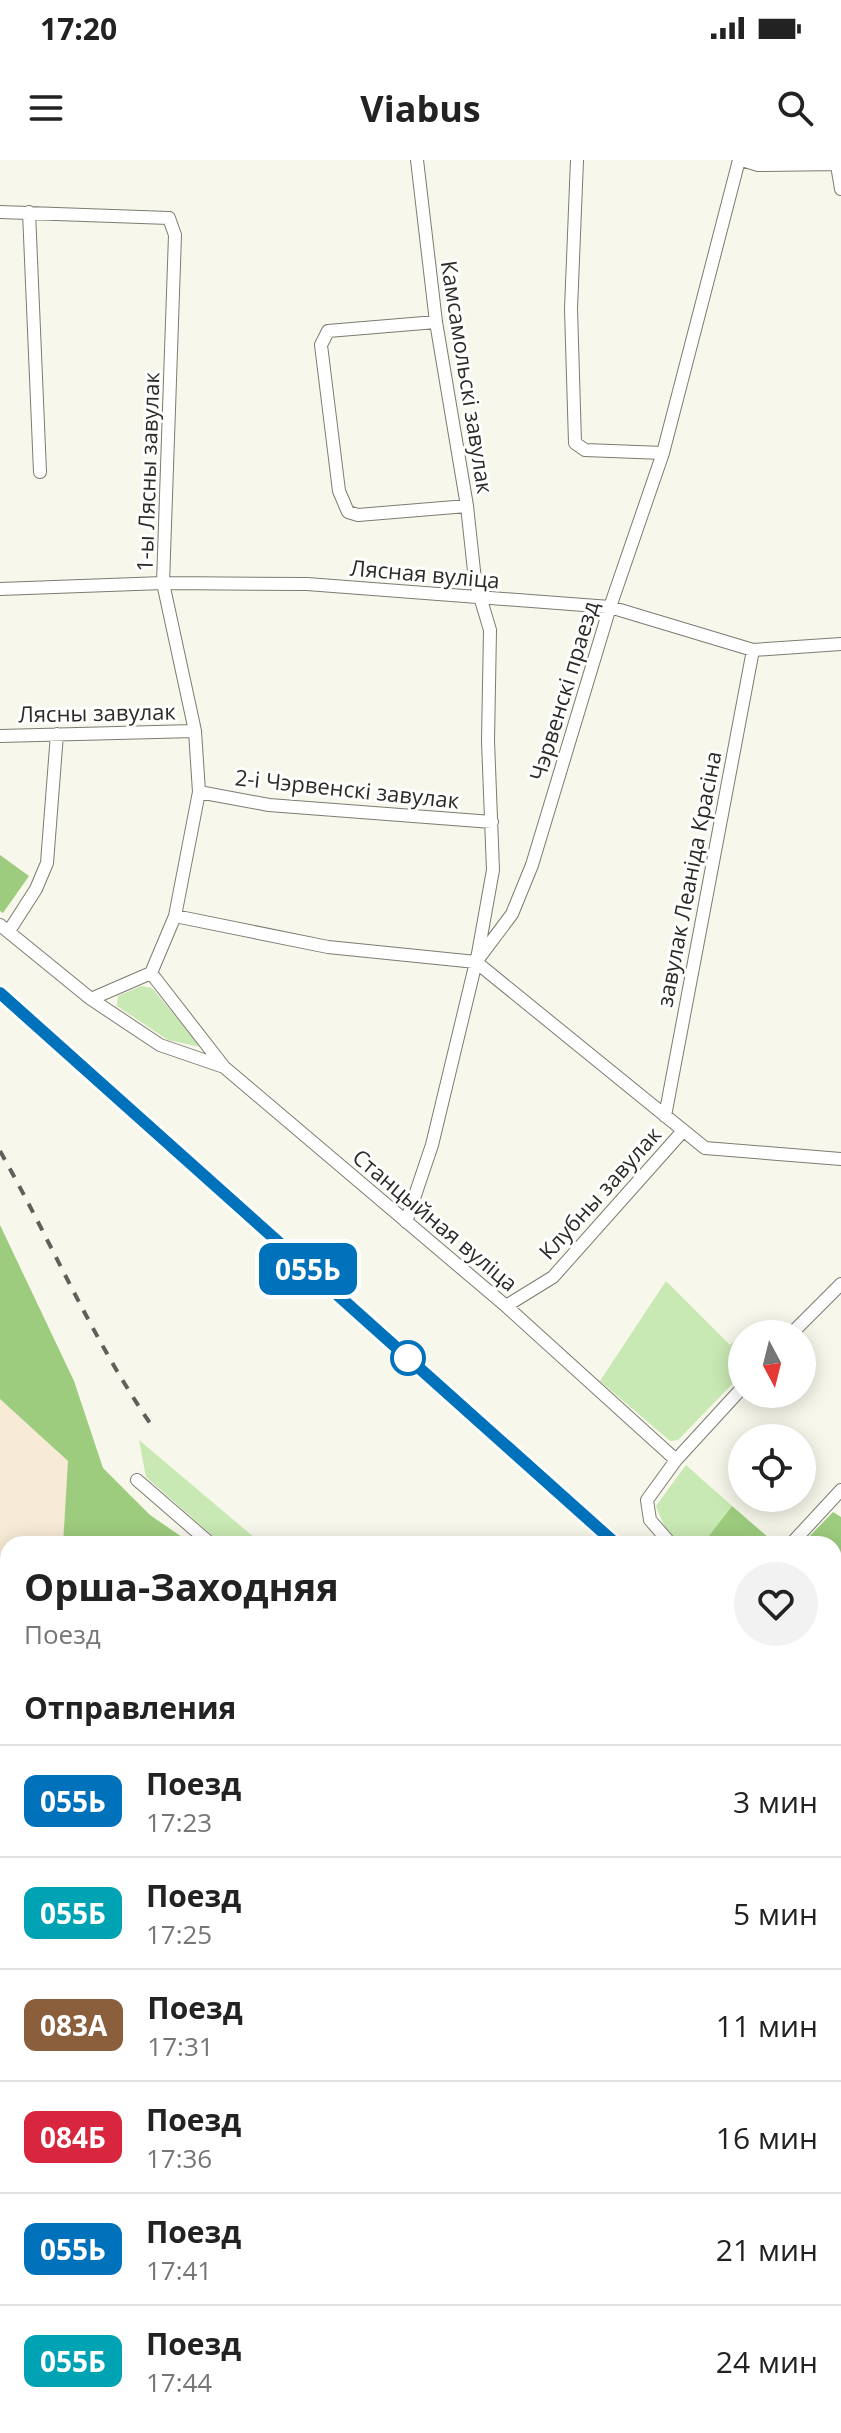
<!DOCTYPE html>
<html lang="ru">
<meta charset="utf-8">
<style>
:root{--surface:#fff;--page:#f2f2f2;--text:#222;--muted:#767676;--line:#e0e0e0}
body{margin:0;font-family:"Open Sans",sans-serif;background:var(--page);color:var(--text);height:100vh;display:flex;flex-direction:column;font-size:30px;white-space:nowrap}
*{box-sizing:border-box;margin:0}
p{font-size:26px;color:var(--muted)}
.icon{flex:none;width:44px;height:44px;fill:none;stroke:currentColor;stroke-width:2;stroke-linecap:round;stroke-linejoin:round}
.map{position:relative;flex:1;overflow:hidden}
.details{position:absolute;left:0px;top:1376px;width:842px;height:898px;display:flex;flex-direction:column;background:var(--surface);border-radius:24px 24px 0 0;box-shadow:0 4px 20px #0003}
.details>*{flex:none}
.badge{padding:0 16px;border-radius:12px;font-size:28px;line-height:52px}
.needle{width:52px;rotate:173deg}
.fabs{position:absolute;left:728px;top:1160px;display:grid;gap:16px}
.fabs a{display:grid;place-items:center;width:88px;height:88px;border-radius:50%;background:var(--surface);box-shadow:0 4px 20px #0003;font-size:40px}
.map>.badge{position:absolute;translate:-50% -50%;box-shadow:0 0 0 4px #fff}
h2{padding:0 24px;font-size:30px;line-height:72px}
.round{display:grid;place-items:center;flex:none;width:84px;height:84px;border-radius:42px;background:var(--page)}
.headline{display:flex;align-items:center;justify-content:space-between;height:136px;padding:0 24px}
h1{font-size:38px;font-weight:700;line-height:60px}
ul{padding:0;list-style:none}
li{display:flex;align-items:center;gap:24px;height:112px;padding:0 24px;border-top:2px solid var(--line)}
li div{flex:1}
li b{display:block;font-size:30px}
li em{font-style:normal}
li .badge{min-width:88px;font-weight:700;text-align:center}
.status{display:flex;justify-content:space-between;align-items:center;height:56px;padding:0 40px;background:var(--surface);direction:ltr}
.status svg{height:22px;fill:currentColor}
header{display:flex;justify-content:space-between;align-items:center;height:104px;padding:0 24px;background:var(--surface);font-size:36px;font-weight:700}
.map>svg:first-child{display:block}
</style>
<div class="status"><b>17:20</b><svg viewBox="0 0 49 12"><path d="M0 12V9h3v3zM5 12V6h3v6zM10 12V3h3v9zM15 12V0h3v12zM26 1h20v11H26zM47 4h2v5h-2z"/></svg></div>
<header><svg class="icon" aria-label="menu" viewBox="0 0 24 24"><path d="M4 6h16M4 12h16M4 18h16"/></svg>Viabus<svg class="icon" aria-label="search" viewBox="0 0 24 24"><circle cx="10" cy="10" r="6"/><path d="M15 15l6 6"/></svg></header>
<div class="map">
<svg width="841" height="2273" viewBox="0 0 841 2273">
<rect width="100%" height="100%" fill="#f8f7eb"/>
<path fill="#f7ead6" d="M0,1239L68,1301L63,1384H8V1491L0,1492Z"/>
<path fill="#c8e9b3" d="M141,826L152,828L201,887L168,880L117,846L118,836Z
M666,1121L730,1185L742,1174V1214L678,1280L670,1281L600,1221Z
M139,1280L262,1384H222L146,1317Z
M686,1305L732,1346L707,1380L711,1384C673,1384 669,1380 656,1346Z"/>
<path fill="#9dcc7e" d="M0,695L29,716L3,753L0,751Z
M0,1065L74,1221L103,1308L150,1355L192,1384H63L68,1301L0,1239Z
M732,1346L776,1384H711L706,1380Z
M833,1352L841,1357V1406L834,1409V1384H802Z
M841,1459V1525L834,1519V1467Z"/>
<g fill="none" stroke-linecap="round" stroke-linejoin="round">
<g stroke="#7d7b72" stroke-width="14">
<path id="minor" d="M417,0L436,162L467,346L475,420L490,470L488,581L493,710L477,799
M577,0L571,149L575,283L585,290L663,293
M742,0L758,5L841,4
M837,5L841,29
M0,52L169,58L175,75L163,423L195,571L199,632L175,756L151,813L224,907L506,1146L676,1300L647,1340L650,1360L671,1384
M29,52L40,312
M436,162L328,171L321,185L339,331L348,352L358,355L467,346
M0,429L163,423L307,424L610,447L753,490L841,484
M0,576L195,571
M199,632L269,645L492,662
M175,756L328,787L476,802
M0,765L91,839L160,885L224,907
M9,771L36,729L47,703L57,574
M476,802L705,988L841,999
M91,839L151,813
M665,956L753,490
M406,1062L432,985L476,802L512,754L532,705L610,447L663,293L739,0
M506,1146L553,1117L682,972
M791,1174L841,1124
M676,1300L742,1228
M137,1320L211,1384
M791,1384L841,1330
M834,1531L841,1538
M0,1827H8
M834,1884L841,1889
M24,2266V2273
M202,2266V2273
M354,2266L355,2273
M579,2266V2273
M708,2266V2273"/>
</g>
<use href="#minor" stroke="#fff" stroke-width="12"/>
<path stroke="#605f59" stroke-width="4" stroke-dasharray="10 10" stroke-linecap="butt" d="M0,833L616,1384
M0,991C52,1083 92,1179 152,1266
M834,1579L841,1585"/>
</g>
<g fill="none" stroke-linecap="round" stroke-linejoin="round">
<g stroke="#fff" stroke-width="18">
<path id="line" d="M0,833L616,1384"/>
</g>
<use href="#line" stroke="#0072bc" stroke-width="12"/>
</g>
<circle fill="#fff" stroke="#0072bc" stroke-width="4" cx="408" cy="1198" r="16"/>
<g text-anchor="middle" stroke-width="6" stroke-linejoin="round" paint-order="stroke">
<g font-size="22" fill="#2c2b27" stroke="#fff">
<text transform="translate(467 217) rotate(81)" y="8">Камсамольскі завулак</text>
<text transform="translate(148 312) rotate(-88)" y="8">1-ы Лясны завулак</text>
<text transform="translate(425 414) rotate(5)" y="8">Лясная вуліца</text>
<text transform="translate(564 531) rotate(-73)" y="8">Чэрвенскі праезд</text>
<text transform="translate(97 553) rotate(-1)" y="8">Лясны завулак</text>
<text transform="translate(347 629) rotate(6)" y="8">2-і Чэрвенскі завулак</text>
<text transform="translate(689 719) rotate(-79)" y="8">завулак Леаніда Красіна</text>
<text transform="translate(600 1033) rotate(-48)" y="8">Клубны завулак</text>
<text transform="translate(435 1060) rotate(40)" y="8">Станцыйная вуліца</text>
</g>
</g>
</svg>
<div class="fabs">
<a><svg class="needle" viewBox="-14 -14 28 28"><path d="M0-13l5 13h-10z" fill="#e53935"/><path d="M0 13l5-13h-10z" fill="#767676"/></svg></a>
<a><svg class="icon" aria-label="locate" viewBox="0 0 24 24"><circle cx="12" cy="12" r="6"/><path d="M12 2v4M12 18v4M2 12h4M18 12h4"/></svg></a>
</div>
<b class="badge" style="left:308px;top:1109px;background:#0072bc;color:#fff">055Ь</b>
<section class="details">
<div class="headline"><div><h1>Орша-Заходняя</h1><p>Поезд</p></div><a class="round"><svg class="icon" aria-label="heart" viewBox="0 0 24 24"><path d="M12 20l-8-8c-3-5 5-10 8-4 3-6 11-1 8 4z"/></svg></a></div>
<h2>Отправления</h2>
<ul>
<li><span class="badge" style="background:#0072bc;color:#fff">055Ь</span><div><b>Поезд</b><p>17:23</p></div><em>3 мин</em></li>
<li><span class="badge" style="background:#00a3b4;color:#fff">055Б</span><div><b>Поезд</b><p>17:25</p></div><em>5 мин</em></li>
<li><span class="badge" style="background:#8b5e3c;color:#fff">083А</span><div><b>Поезд</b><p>17:31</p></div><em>11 мин</em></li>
<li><span class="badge" style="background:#d7263d;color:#fff">084Б</span><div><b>Поезд</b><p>17:36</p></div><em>16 мин</em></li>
<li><span class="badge" style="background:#0072bc;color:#fff">055Ь</span><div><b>Поезд</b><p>17:41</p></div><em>21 мин</em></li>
<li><span class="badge" style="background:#00a3b4;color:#fff">055Б</span><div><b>Поезд</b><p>17:44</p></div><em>24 мин</em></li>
</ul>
</section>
</div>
